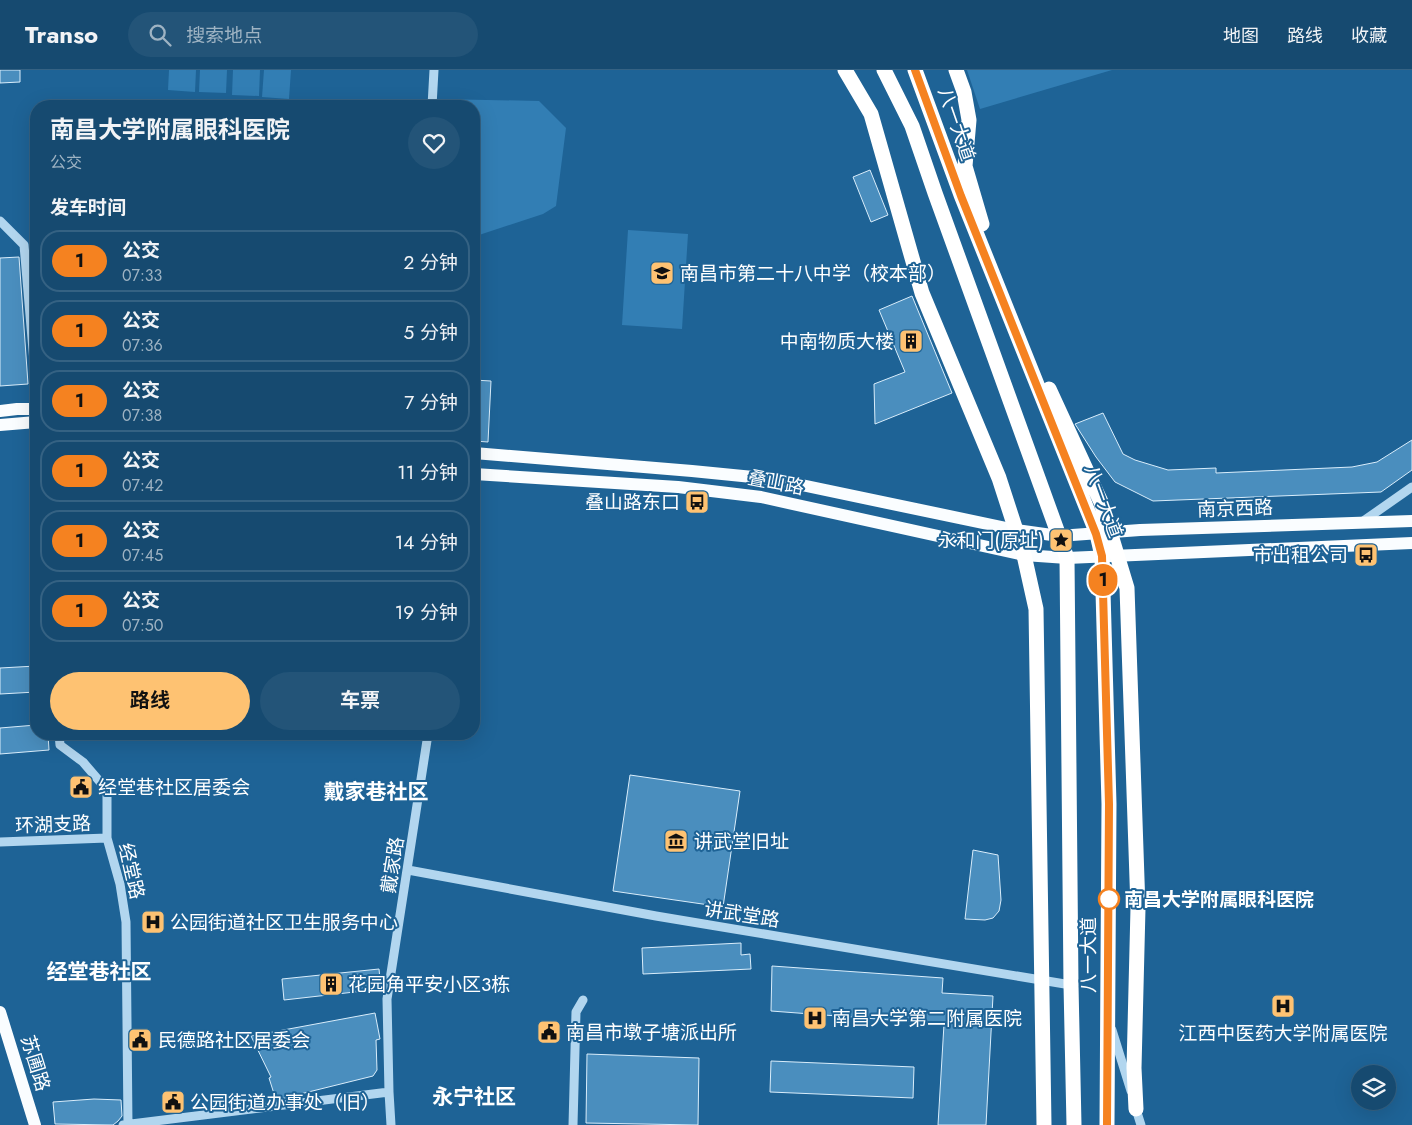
<!DOCTYPE html>
<html lang="zh">
<meta charset="utf-8">
<style>
:root{--surface:#164a70;--page:#235478;--text:#f1f3f6;--muted:#9eb3c3;--line:#356283;--accent:#fec272}
body{margin:0;font-family:Jost,"Noto Sans SC",sans-serif;background:var(--page);color:var(--text);height:100vh;display:flex;flex-direction:column;font-size:19px;white-space:nowrap}
*{box-sizing:border-box;margin:0}
p{font-size:16px;color:var(--muted)}
.icon{flex:none;width:28px;height:28px;fill:none;stroke:currentColor;stroke-width:2;stroke-linecap:round;stroke-linejoin:round}
.map{position:relative;flex:1;overflow:hidden}
.side{position:absolute;left:30px;top:30px;width:450px;height:640px;display:flex;flex-direction:column;background:var(--surface);border-radius:20px;box-shadow:0 5px 20px #0002,0 0 0 1px var(--line)}
.side>*{flex:none}
.badge{padding:0 10px;border-radius:16px;font-size:18px;line-height:32px}
.tools{position:absolute;left:1351px;top:995px;display:grid;gap:10px}
.tools a{display:grid;place-items:center;width:45px;height:45px;border-radius:50%;background:var(--surface);box-shadow:0 5px 20px #0002,0 0 0 1px var(--line);font-size:25px}
.map>.badge{position:absolute;translate:-50% -50%;box-shadow:0 0 0 2px #fff}
h2{padding:0 20px;font-size:19px;line-height:45px}
.round{display:grid;place-items:center;flex:none;width:52px;height:52px;border-radius:26px;background:var(--page)}
.overview{display:flex;align-items:center;justify-content:space-between;height:85px;padding:0 20px}
h1{font-size:24px;font-weight:700;line-height:38px}
.action{display:flex;gap:10px;margin-top:auto;padding:10px 20px}
.action a{flex:1;height:58px;border-radius:30px;background:var(--accent);color:#111;font-size:20px;font-weight:700;line-height:58px;text-align:center}
.action a+a{background:var(--page);color:var(--text)}
ul{padding:0;list-style:none}
li{display:flex;align-items:center;gap:15px;height:62px;margin:0 10px 8px;padding:0 10px;border:2px solid var(--line);border-radius:20px}
li div{flex:1}
li b{display:block;font-size:19px}
li em{font-style:normal}
li .badge{min-width:55px;font-weight:700;text-align:center}
header{display:flex;align-items:center;gap:30px;box-sizing:border-box;height:70px;padding:0 25px;background:var(--surface);border-bottom:1px solid var(--line)}
header strong{font-size:24px}
nav{display:flex;gap:28px;margin-inline-start:auto;font-size:18px}
.search{width:350px;height:45px;background:var(--page);display:flex;align-items:center;gap:12px;box-sizing:border-box;padding:0 18px;border-radius:28px;color:var(--muted);font-size:19px}
.map>svg:first-child{display:block}
</style>
<header>
<strong>Transo</strong>
<div class="search"><svg class="icon" aria-label="search" viewBox="0 0 24 24"><circle cx="10" cy="10" r="6"/><path d="M15 15l6 6"/></svg>搜索地点</div>
<nav><a>地图</a><a>路线</a><a>收藏</a></nav>
</header>
<div class="map">
<svg width="1412" height="1055" viewBox="0 0 1412 1055">
<rect width="100%" height="100%" fill="#1e6396"/>
<path fill="#327eb4" d="M169,0H196L195,22L168,20Z
M200,0H227L226,23L199,22Z
M233,0H260L259,26L232,25Z
M264,0H291L289,29L262,27Z
M967,0H1112L980,39Z
M440,29L539,31L566,58L556,136L543,144L476,166L474,236V36H440Z
M628,160L688,164L682,259L622,255Z"/>
<path fill="#4a8ebe" stroke="#d9edfb" d="M0,0H20V12L0,13Z
M870,100L888,145L871,152L853,107Z
M19,187L28,314L0,316V188Z
M912,226L952,323L875,354L874,314L905,302L879,240Z
M474,310L491,311L488,372L474,371Z
M1103,343L1123,384L1135,390L1168,400L1216,398V403L1352,397L1377,392L1412,370V400L1381,422L1153,431L1115,412L1096,387L1075,354Z
M36,596V622L0,624V598Z
M36,655V664H48L49,680L0,684V658Z
M630,705L740,721L723,837L613,821Z
M973,780L998,785L1001,830L999,841L993,848L985,850L965,849Z
M741,873V885L750,884L751,899L643,904L642,878Z
M772,896L943,908L942,923L993,926L986,1055H938L944,954L771,941Z
M379,899L381,919L284,930L282,909Z
M375,943L380,969L376,970L377,1000L373,1006L276,1030L269,1008L271,1007L251,966Z
M587,984L699,988L698,1055L586,1053Z
M771,991L914,997L913,1028L770,1022Z
M94,1029L121,1030L122,1046L118,1051L113,1055L55,1054L53,1032Z"/>
<g fill="none" stroke-linecap="round" stroke-linejoin="round">
<path stroke="#b2d6ef" stroke-width="9" d="M432,36L434,0
M0,151L24,175L36,315
M1362,452L1412,417
M59,664L60,675L83,692L107,720V768L120,814L126,852L128,1055
M0,772L107,768
M408,800L656,846L1071,915
M1112,960L1131,1021
M389,1022L387,929L428,664
M1135,1036L1141,1055
M123,1055L389,1022L391,1055
M573,1055L576,942L583,930"/>
<path stroke="#fafdff" stroke-width="12" d="M0,341L17,339H36
M0,355L36,352
M474,383L692,401L773,409L1016,460L1059,466L1140,460L1412,451
M474,404L678,417L761,427L1024,485L1067,488L1412,473
M0,942L35,1055"/>
<path stroke="#fff" stroke-width="15" d="M845,0L871,44L922,223L999,408L1024,485L1036,539L1044,1055
M884,0L912,56L935,123L1067,488L1071,915L1074,1055
M915,0L961,125L1097,464L1102,486L1109,734L1107,1055
M956,0L964,22L969,50L965,96L982,154
M1049,319L1101,432L1127,518L1138,838L1134,998L1136,1039"/>
</g>
<g fill="none" stroke-linecap="round" stroke-linejoin="round">
<g stroke="#fff" stroke-width="11">
<path id="line" d="M915,0L961,126L1096,464L1102,486L1109,734L1107,1055"/>
</g>
<use href="#line" stroke="#f58220" stroke-width="8"/>
</g>
<defs>
<g id="school-square" transform="scale(1.25)"><rect x="-9" y="-9" width="18" height="18" rx="4" fill="#fec272" stroke="#1e6396"/><path d="M0-5L7-2L0 1L-7-2ZM-4 1L0 2.5L4 1V4Q0 6-4 4Z" fill="#111"/></g>
<g id="building-square" transform="scale(1.25)"><rect x="-9" y="-9" width="18" height="18" rx="4" fill="#fec272" stroke="#1e6396"/><path d="M-4-6H4V6H1V3H-1V6H-4ZM-2.5-4.3h1.7v1.8h-1.7ZM.8-4.3h1.7v1.8H.8ZM-2.5-1h1.7V.8h-1.7ZM.8-1h1.7V.8H.8Z" fill="#111"/></g>
<g id="bus-square" transform="scale(1.25)"><rect x="-9" y="-9" width="18" height="18" rx="4" fill="#fec272" stroke="#1e6396"/><path d="M-5-6H5V4H4V6H2V4H-2V6H-4V4H-5ZM-3.5-4V0h7V-4ZM-3.5 1.2v1.5H-2V1.2ZM2 1.2v1.5H3.5V1.2Z" fill="#111"/></g>
<g id="sight-square" transform="scale(1.25)"><rect x="-9" y="-9" width="18" height="18" rx="4" fill="#fec272" stroke="#1e6396"/><path d="M0-6L1.8-2.2L6-1.7L2.9 1.2L3.7 5.4L0 3.3L-3.7 5.4L-2.9 1.2L-6-1.7L-1.8-2.2Z" fill="#111"/></g>
<g id="civic-square" transform="scale(1.25)"><rect x="-9" y="-9" width="18" height="18" rx="4" fill="#fec272" stroke="#1e6396"/><path d="M-.6-6.5H3V-4.5H.6V-3L4-1V1h2V6H-6V1h2V-1L-.6-3ZM-1.2 2.5V6h2.4V2.5Z" fill="#111"/></g>
<g id="museum-square" transform="scale(1.25)"><rect x="-9" y="-9" width="18" height="18" rx="4" fill="#fec272" stroke="#1e6396"/><path d="M0-6L6-3V-2H-6V-3ZM-5-1h2V3h-2ZM-1-1h2V3h-2ZM3-1h2V3H3ZM-6 4H6V6H-6Z" fill="#111"/></g>
<g id="hospital-square" transform="scale(1.25)"><rect x="-9" y="-9" width="18" height="18" rx="4" fill="#fec272" stroke="#1e6396"/><path d="M-5-5h3v3.5h4V-5h3V5h-3V1.5h-4V5h-3Z" fill="#111"/></g>
</defs>
<g fill-rule="evenodd">
<use href="#school-square" x="662" y="203"/>
<use href="#building-square" x="911" y="271"/>
<use href="#bus-square" x="697" y="432"/>
<use href="#sight-square" x="1061" y="470"/>
<use href="#bus-square" x="1366" y="485"/>
<use href="#civic-square" x="81" y="717"/>
<use href="#museum-square" x="676" y="771"/>
<use href="#hospital-square" x="153" y="852"/>
<use href="#building-square" x="331" y="914"/>
<use href="#hospital-square" x="1283" y="936"/>
<use href="#hospital-square" x="815" y="948"/>
<use href="#civic-square" x="549" y="962"/>
<use href="#civic-square" x="140" y="970"/>
<use href="#civic-square" x="173" y="1032"/>
</g>
<circle fill="#fff" stroke="#f58220" stroke-width="2.5" cx="1109" cy="829" r="10"/>
<g text-anchor="middle" stroke-width="4" stroke-linejoin="round" paint-order="stroke">
<g font-size="19" fill="#fff" stroke="#1e6396">
<text transform="translate(957 54) rotate(71)" y="7">八一大道</text>
<text transform="translate(776 412) rotate(11)" y="7">叠山路</text>
<text transform="translate(1104 431) rotate(70)" y="7">八一大道</text>
<text transform="translate(1235 438) rotate(-2)" y="7">南京西路</text>
<text transform="translate(53 754) rotate(-2)" y="7">环湖支路</text>
<text transform="translate(392 795) rotate(-81)" y="7">戴家路</text>
<text transform="translate(132 801) rotate(77)" y="7">经堂路</text>
<text transform="translate(742 844) rotate(9)" y="7">讲武堂路</text>
<text transform="translate(1088 885) rotate(-90)" y="7">八一大道</text>
<text transform="translate(36 993) rotate(73)" y="7">苏圃路</text>
</g>
<g font-size="19" fill="#fff" stroke="#1e6396" text-anchor="start">
<text x="680" y="210">南昌市第二十八中学（校本部）</text>
<text x="894" y="278" text-anchor="end">中南物质大楼</text>
<text x="680" y="439" text-anchor="end">叠山路东口</text>
<text x="1044" y="477" text-anchor="end">永和门(原址)</text>
<text x="1348" y="492" text-anchor="end">市出租公司</text>
<text x="98" y="724">经堂巷社区居委会</text>
<text x="694" y="778">讲武堂旧址</text>
<text x="170" y="859">公园街道社区卫生服务中心</text>
<text x="348" y="921">花园角平安小区3栋</text>
<text x="832" y="955">南昌大学第二附属医院</text>
<text x="566" y="969">南昌市墩子塘派出所</text>
<text x="1283" y="970" text-anchor="middle">江西中医药大学附属医院</text>
<text x="158" y="977">民德路社区居委会</text>
<text x="190" y="1039">公园街道办事处（旧）</text>
</g>
<g font-size="19" font-weight="bold" fill="#fff" stroke="#1e6396" text-anchor="start">
<text x="1124" y="836">南昌大学附属眼科医院</text>
</g>
<g font-size="21" font-weight="bold" fill="#fff" stroke="#1e6396">
<text x="376" y="729">戴家巷社区</text>
<text x="99" y="909">经堂巷社区</text>
<text x="474" y="1034">永宁社区</text>
</g>
</g>
</svg>
<div class="tools">
<a><svg class="icon" aria-label="layers" viewBox="0 0 24 24"><path d="M12 4l9 5-9 5-9-5zM3 14l9 5 9-5"/></svg></a>
</div>
<b class="badge" style="left:1103px;top:510px;background:#f58220;color:#111">1</b>
<section class="side">
<div class="overview"><div><h1>南昌大学附属眼科医院</h1><p>公交</p></div><a class="round"><svg class="icon" aria-label="heart" viewBox="0 0 24 24"><path d="M12 20l-8-8c-3-5 5-10 8-4 3-6 11-1 8 4z"/></svg></a></div>
<h2>发车时间</h2>
<ul>
<li><span class="badge" style="background:#f58220;color:#111">1</span><div><b>公交</b><p>07:33</p></div><em>2 分钟</em></li>
<li><span class="badge" style="background:#f58220;color:#111">1</span><div><b>公交</b><p>07:36</p></div><em>5 分钟</em></li>
<li><span class="badge" style="background:#f58220;color:#111">1</span><div><b>公交</b><p>07:38</p></div><em>7 分钟</em></li>
<li><span class="badge" style="background:#f58220;color:#111">1</span><div><b>公交</b><p>07:42</p></div><em>11 分钟</em></li>
<li><span class="badge" style="background:#f58220;color:#111">1</span><div><b>公交</b><p>07:45</p></div><em>14 分钟</em></li>
<li><span class="badge" style="background:#f58220;color:#111">1</span><div><b>公交</b><p>07:50</p></div><em>19 分钟</em></li>
</ul>
<div class="action"><a>路线</a><a>车票</a></div>
</section>
</div>
